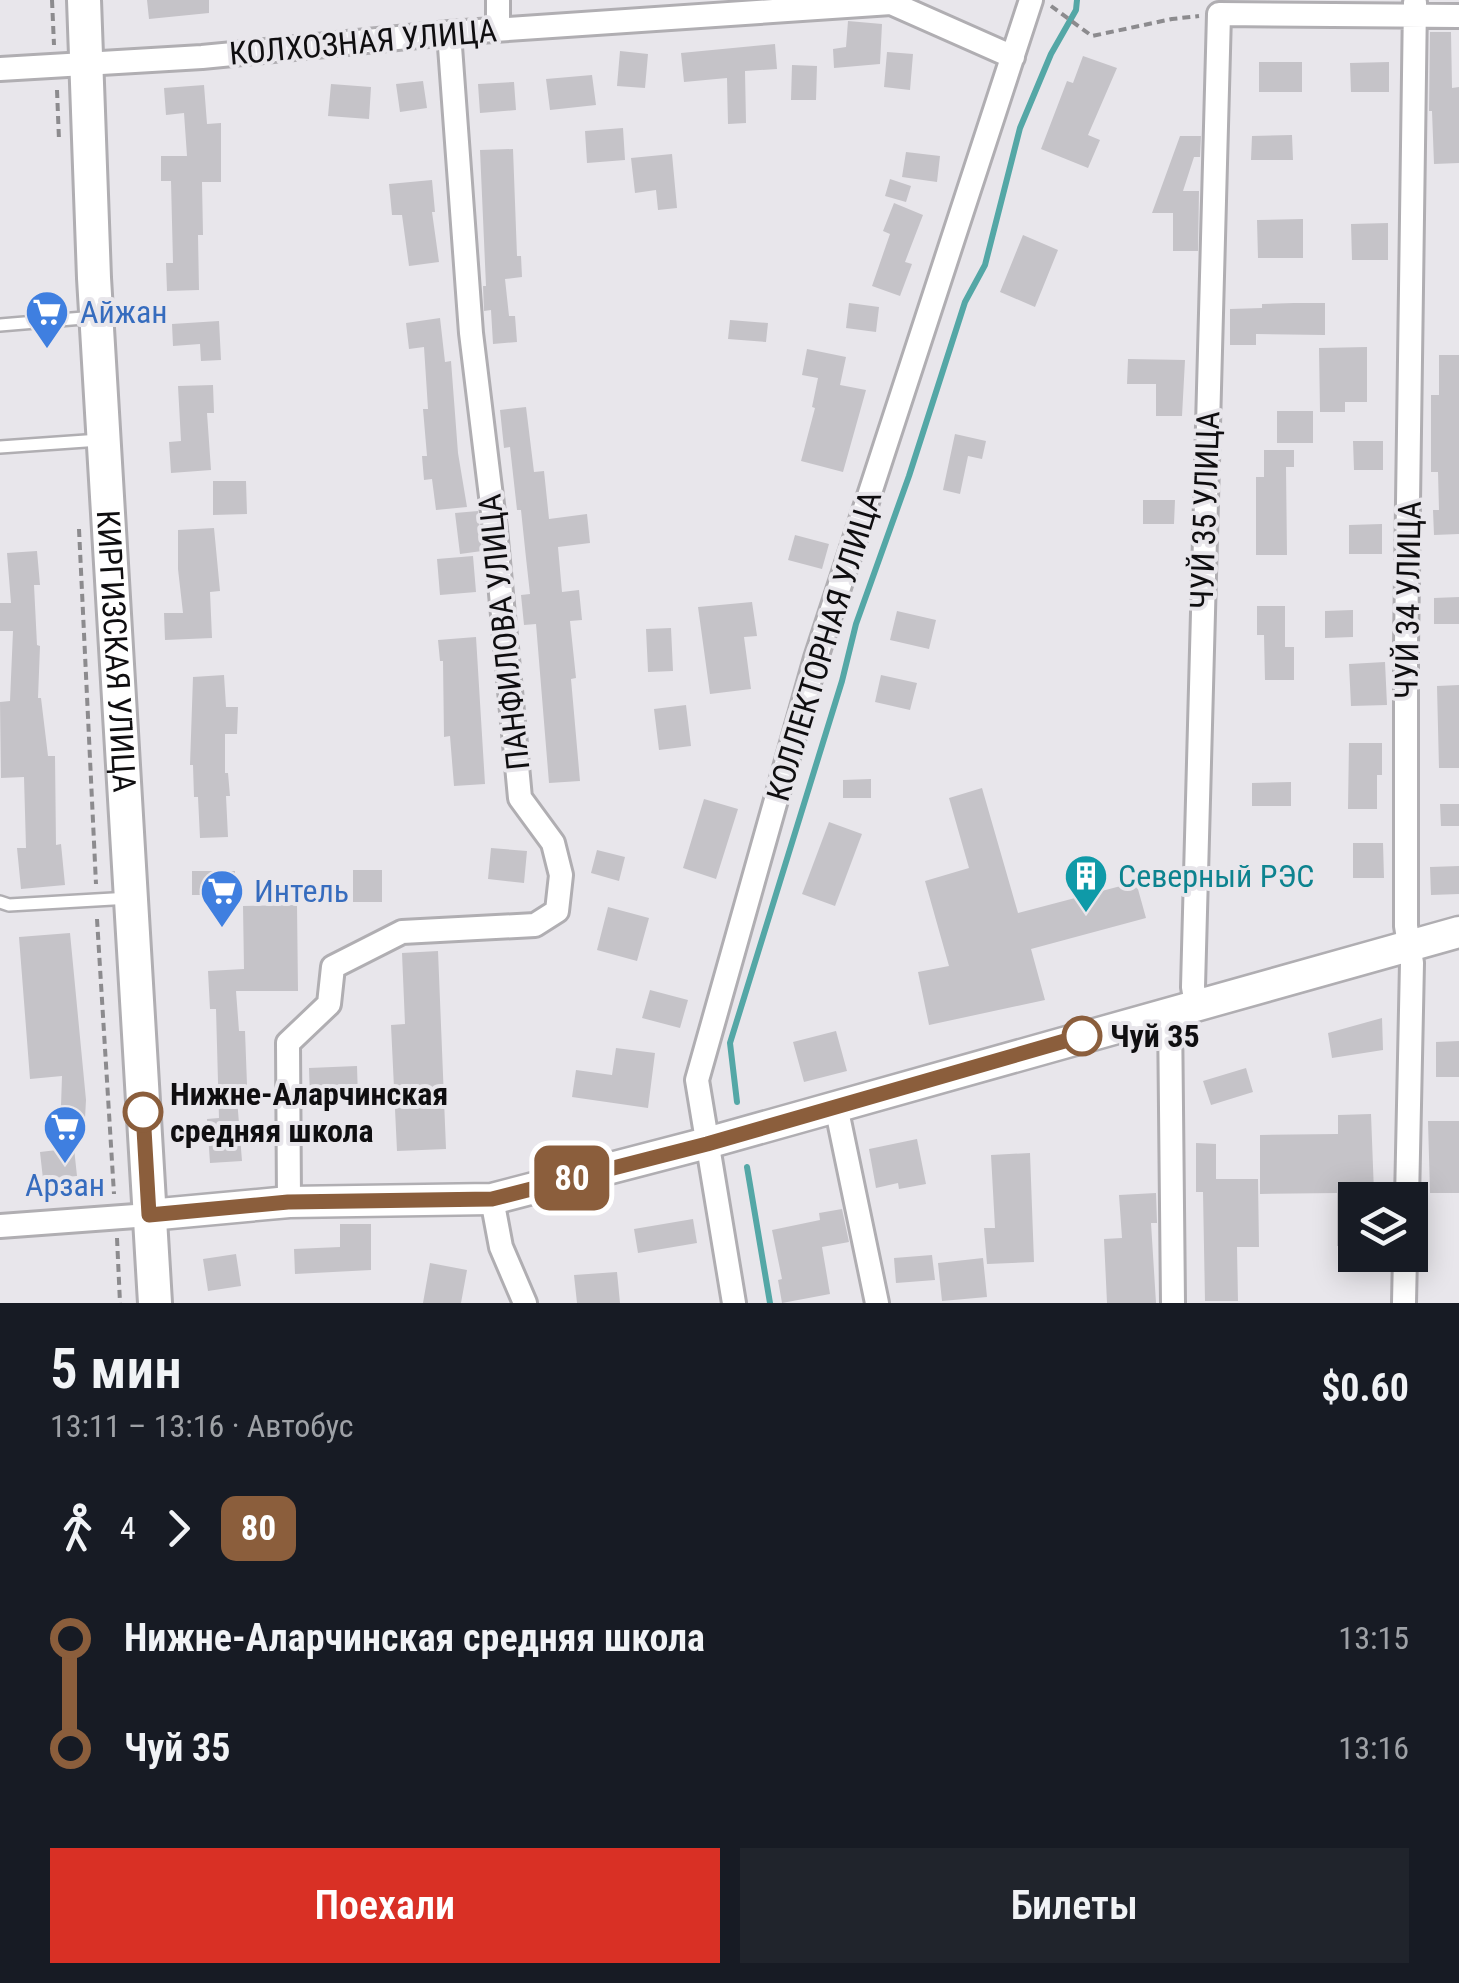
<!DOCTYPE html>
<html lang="ru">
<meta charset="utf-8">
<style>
:root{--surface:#171b24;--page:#20242c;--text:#f1f3f6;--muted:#9ea1a6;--accent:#d93025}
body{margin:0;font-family:"Roboto Condensed",sans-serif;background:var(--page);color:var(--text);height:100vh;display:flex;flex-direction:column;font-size:38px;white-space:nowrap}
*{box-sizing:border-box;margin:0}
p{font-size:32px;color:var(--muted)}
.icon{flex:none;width:55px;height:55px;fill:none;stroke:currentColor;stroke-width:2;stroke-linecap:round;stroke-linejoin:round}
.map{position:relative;height:1303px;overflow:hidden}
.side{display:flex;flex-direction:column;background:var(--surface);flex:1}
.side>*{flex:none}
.badge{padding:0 20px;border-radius:15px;font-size:35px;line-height:65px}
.buttons{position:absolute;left:1338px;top:1182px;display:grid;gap:20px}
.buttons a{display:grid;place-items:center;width:90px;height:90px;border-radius:0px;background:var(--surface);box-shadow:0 5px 25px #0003;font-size:50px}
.map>.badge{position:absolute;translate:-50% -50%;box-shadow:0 0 0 5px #fff}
.legs{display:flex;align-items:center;gap:15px;height:110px;padding:0 50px;font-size:32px}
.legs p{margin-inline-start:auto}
.overview{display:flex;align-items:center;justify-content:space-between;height:170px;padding:0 50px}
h1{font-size:55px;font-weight:600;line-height:75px}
.button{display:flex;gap:20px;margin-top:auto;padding:20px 50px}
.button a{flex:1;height:115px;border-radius:0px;background:var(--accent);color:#fff;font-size:40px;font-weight:600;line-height:115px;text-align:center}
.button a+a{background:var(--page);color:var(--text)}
ul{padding:0 50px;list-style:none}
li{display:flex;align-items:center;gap:35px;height:110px;font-size:38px}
li i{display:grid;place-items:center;width:15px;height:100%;margin:0 12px;background:currentColor}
li i::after{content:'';width:25px;height:25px;margin:-12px;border:8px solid;border-radius:50%;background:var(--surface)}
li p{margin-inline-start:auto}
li:first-child i{background:linear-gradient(#0000 50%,currentColor 0)}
li:last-child i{background:linear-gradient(currentColor 50%,#0000 0)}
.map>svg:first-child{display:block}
</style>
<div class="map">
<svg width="1459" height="1303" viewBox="0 0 1459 1303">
<rect width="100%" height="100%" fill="#e8e6eb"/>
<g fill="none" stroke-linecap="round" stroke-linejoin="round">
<path stroke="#54a7a6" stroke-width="6" d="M737,1102L730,1043L842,681L856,624L909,476L965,302L985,265L1020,128L1051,54L1076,10L1077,0
M747,1167L770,1303"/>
</g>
<path fill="#c5c3c8" d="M147,0H209V13L149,19Z
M848,21L882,24L880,64L834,68L833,49L846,47Z
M1430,32H1451L1452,88L1459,87V163L1434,164L1432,111H1429Z
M775,44L777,69L745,71L746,123L728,124L727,78L684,82L681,53Z
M620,51L648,54L645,88L617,86Z
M887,52L913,54L910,90L884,87Z
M1083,56L1117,68L1088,135L1100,140L1088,168L1041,149L1067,81L1073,83Z
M1259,62H1302V92H1259Z
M1389,62V92H1351L1350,63Z
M792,65L817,66L816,100H791Z
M592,75L596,105L550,110L546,79Z
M423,81L427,108L400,112L396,84Z
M514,82L516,110L480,113L478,84Z
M331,84L371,87L369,119L328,116Z
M204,85L207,124L221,123V182H202L203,235H198L199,290L167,291L166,263H173L171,181H161V156H187L184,113L166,115L164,88Z
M623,128L625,160L587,163L585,131Z
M1292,135L1293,160H1251L1252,136Z
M1180,136H1201L1200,157H1194L1183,191H1199L1198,251H1173V213H1152Z
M513,149L517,256H521L522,277L505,279L509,316H515L517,342L493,344L491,310L484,311L483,286H486L480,150Z
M906,152L940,156L937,182L902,177Z
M672,154L677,208L658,210L656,190L635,193L631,158Z
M890,179L911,186L906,202L885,196Z
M432,180L435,212H432L439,262L409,266L402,215H392L389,184Z
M894,203L923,215L905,262L912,264L900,296L872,286L890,234L883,231Z
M1303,219V258H1258L1257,220Z
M1388,223V260H1352L1351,224Z
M1023,235L1058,250L1035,307L1000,292Z
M849,303L879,307L876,332L846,328Z
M1294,303H1325V335L1256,334V345H1230V309L1262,308V304Z
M440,318L445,362L451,361L458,453L467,507L436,510L432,479L424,480L422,456H427L423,409H428L424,347L409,349L406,323Z
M730,320L768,323L766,342L728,339Z
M219,321L221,360L201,361L200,344L173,346L172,324Z
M1367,347V402H1345V412H1320L1319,348Z
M807,349L846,357L840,385L866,390L843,472L801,461L815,408L812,407L818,378L802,375Z
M1439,355H1459V534L1434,535L1433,510H1439L1438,472H1431V395H1439Z
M1128,359L1185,360L1182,416H1156V384H1127Z
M213,385L214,413H207L211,470L171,473L169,442L181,441L178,386Z
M526,407L534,472L544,471L549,519L587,514L590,543L558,547L562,592L579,590L582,620L570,621L576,678L571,679L580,781L549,783L536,624L524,625L521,595L530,594L526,558L521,510H517L510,447L504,448L500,410Z
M1277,411H1313V443H1277Z
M955,434L986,441L982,459L968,456L960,494L943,490Z
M1353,441H1383V470H1354Z
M1264,450H1294V467H1286L1287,555H1256V477H1264Z
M213,481H246L247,514L213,515Z
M1143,500H1175L1174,524H1143Z
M478,511L482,551L460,554L455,513Z
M1382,524V554H1349V525Z
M214,528L220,591L210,592L212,638L165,640L164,613H183L178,569V530Z
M795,535L829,544L822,569L788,560Z
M37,551L40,585H34L37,645L40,646L38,698H41L48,756H55L56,845L61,844L65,885L21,889L17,848H26L24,777L1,778L0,702L10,701L13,631H0V603H11L7,553Z
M473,556L476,592L440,595L437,559Z
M1459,597V624H1434V598Z
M752,602L757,636L744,637L751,689L710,694L698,607Z
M1257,606H1285V647H1294V680H1265L1264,635H1257Z
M1353,610V637L1325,638V611Z
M897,611L936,620L929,649L890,640Z
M671,628L673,671L648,672L646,629Z
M476,637L485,784L454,786L450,736L444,737L443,661H440L438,640Z
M1385,662L1387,705L1351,706L1349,664Z
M224,675L226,707H238L237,734H225V773H228L230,796H226L228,837L200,838L198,797H194L193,765H190L193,677Z
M881,675L917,683L910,710L875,702Z
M1459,685V768H1439L1437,686Z
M686,705L691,746L659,750L654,709Z
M1349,743H1382V775H1377V809H1348Z
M871,779V798H843V780Z
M1291,782V806H1252V783Z
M982,788L1018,913L1136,882L1146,918L1031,949L1045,1000L929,1025L918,972L949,966L925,881L969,868L949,798Z
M704,799L738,809L716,879L683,868Z
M1440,804H1459V826H1441Z
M829,822L862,834L835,906L802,894Z
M1353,843H1383L1384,878H1353Z
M491,848L527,851L524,883L488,879Z
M597,850L625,857L619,881L591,873Z
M1459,866V894L1431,895L1430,867Z
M353,870H382V902H353Z
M192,871H235V895H192Z
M297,905L298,991H236L239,1031H245L247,1085L236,1086L242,1161L210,1163L207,1119L219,1118L216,1009H210L208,971L244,969L243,906Z
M608,907L649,918L637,961L597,950Z
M70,933L86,1100L84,1137L60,1136L62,1076L30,1079L19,937Z
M438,951L446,1149L397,1151L391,1025L405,1024L402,953Z
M650,990L688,1000L680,1028L642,1018Z
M1382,1018L1383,1050L1332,1058L1328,1033Z
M836,1031L847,1071L804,1082L793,1042Z
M1459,1041V1077H1436V1042Z
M616,1048L655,1053L648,1108L572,1097L576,1070L612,1075Z
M357,1066L358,1098L310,1100L309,1068Z
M1246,1068L1253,1092L1211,1105L1203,1081Z
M1371,1114L1374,1193H1355V1246H1337V1193L1260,1194V1135L1338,1134V1115Z
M1428,1121H1459V1193H1430Z
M917,1139L926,1184L899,1189L898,1183L876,1188L869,1149Z
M600,1143L601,1151L567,1160L565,1147Z
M1196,1143L1216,1144V1179H1258L1259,1247H1237L1238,1301H1205L1203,1192H1196Z
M74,1148L77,1176L43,1179L40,1152Z
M1030,1153L1034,1262L987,1264L984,1228H995L991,1155Z
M1156,1193L1157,1223H1151L1156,1303H1107L1104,1239L1122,1238L1119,1195Z
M842,1209L849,1242L822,1247L830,1294L782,1303L778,1280L782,1279L772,1230L820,1220L819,1213Z
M693,1219L697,1243L638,1253L634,1229Z
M340,1224H371V1270L295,1274L294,1249L340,1247Z
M236,1254L241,1286L208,1291L203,1259Z
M932,1255L935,1280L896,1283L894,1258Z
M983,1258L987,1297L942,1301L938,1263Z
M430,1263L467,1270L461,1303H423Z
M617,1272L620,1303H577L574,1275Z"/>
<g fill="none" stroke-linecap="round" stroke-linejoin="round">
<g stroke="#b0aeb2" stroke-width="16">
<path id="service" d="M0,325L95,317
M0,447L100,440
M0,902L9,905L130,898"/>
</g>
<g stroke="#b0aeb2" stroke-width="28">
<path id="minor" d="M498,0V30
M0,69L202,57L449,33L891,3L1013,57
M1196,1005L1193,987L1219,14L1459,16
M1170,1011L1173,1303
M836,1106L877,1303
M492,1199L501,1247L525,1303
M1407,1200L1412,963L1406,926V646L1415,3
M289,1202L288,1043L329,1004L333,967L402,932L535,925L557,911L561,875L553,843L520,798L495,529L471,333L449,33
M0,1226L149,1215
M734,1303L697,1080L816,658L1031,0
M1404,1303L1405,1255"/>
</g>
<g stroke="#b0aeb2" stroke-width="35">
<path id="tertiary" d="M149,1215L289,1202L492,1199L707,1143L1459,932"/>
</g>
<g stroke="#b0aeb2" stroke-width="38">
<g id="secondary">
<path id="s1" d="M84,0L94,278L155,1303"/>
</g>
</g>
<path stroke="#8c8b8e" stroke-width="4" stroke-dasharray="8 5" stroke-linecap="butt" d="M52,0L54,45
M1051,6L1092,36L1172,19L1199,16
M57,90L59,140
M79,529L96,884
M97,919L114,1194
M117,1238L120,1303"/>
<use href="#service" stroke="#fff" stroke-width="11"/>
<use href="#minor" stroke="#fff" stroke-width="22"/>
<use href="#tertiary" stroke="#fff" stroke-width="30"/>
<use href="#secondary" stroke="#fff" stroke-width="32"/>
</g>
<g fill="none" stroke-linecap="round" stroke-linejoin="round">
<g stroke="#fff" stroke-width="22">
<path id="line-1" d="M143,1112L149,1215L288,1202L492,1199L707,1144L1082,1036"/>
</g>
<use href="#line-1" stroke="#8b5e3c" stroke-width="15"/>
</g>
<defs>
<g id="supermarket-pin" transform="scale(2.25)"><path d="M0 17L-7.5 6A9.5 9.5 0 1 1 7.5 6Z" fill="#3f7fe0" stroke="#e8e6eb"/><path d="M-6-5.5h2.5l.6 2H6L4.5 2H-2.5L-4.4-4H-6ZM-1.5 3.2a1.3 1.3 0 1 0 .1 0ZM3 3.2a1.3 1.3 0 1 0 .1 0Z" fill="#fff"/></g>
<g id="building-pin" transform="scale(2.25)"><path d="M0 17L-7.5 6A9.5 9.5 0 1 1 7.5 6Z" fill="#0f9aa8" stroke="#e8e6eb"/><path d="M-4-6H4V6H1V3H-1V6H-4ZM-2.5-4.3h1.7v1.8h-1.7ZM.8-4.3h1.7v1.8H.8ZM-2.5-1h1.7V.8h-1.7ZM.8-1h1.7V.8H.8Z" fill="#fff"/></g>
</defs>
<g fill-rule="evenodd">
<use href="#supermarket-pin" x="47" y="312"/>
<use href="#building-pin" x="1086" y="876"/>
<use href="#supermarket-pin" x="222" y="891"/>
<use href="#supermarket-pin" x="65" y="1127"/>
</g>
<g fill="#fff" stroke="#8b5e3c" stroke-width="5">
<circle cx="1082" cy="1036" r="18"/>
<circle cx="143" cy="1112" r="18"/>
</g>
<g text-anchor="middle" stroke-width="8" stroke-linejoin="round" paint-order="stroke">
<g font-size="32" fill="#0f0e10" stroke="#e8e6eb">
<text transform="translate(363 42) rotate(-5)" y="11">КОЛХОЗНАЯ УЛИЦА</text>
<text transform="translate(1205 510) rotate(-88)" y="11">ЧУЙ 35 УЛИЦА</text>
<text transform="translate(1408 600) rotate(-89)" y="11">ЧУЙ 34 УЛИЦА</text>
<text transform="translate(504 632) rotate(-96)" y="11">ПАНФИЛОВА УЛИЦА</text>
<text transform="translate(824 646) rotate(-73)" y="11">КОЛЛЕКТОРНАЯ УЛИЦА</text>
<text dy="11" stroke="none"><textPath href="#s1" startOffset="652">КИРГИЗСКАЯ УЛИЦА</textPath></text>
</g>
<g font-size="32" fill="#366cbe" stroke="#e8e6eb" text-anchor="start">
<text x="80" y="323">Айжан</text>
<text x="254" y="902">Интель</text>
<text x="65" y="1196" text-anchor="middle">Арзан</text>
</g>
<g font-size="32" fill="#0d838f" stroke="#e8e6eb" text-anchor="start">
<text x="1118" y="887">Северный РЭС</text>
</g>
<g font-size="32" font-weight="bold" fill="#0f0e10" stroke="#e8e6eb" text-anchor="start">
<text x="1110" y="1047">Чуй 35</text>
<text x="170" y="1105">Нижне-Аларчинская<tspan x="170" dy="37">средняя школа</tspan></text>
</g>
</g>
</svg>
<div class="buttons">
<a><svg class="icon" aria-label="layers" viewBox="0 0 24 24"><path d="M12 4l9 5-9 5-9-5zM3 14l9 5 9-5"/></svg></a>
</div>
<b class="badge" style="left:572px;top:1178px;background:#8b5e3c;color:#fff">80</b>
</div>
<section class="side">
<div class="overview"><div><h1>5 мин</h1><p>13:11 – 13:16 · Автобус</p></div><b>$0.60</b></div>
<div class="legs"><svg class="icon" aria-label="walk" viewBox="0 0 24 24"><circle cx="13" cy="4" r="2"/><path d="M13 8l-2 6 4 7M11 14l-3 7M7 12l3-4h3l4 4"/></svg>4<svg class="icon" aria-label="forward" viewBox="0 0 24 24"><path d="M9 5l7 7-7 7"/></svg><b class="badge" style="background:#8b5e3c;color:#fff">80</b></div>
<ul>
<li><i style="color:#8b5e3c"></i><b>Нижне-Аларчинская средняя школа</b><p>13:15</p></li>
<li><i style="color:#8b5e3c"></i><b>Чуй 35</b><p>13:16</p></li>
</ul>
<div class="button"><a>Поехали</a><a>Билеты</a></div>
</section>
